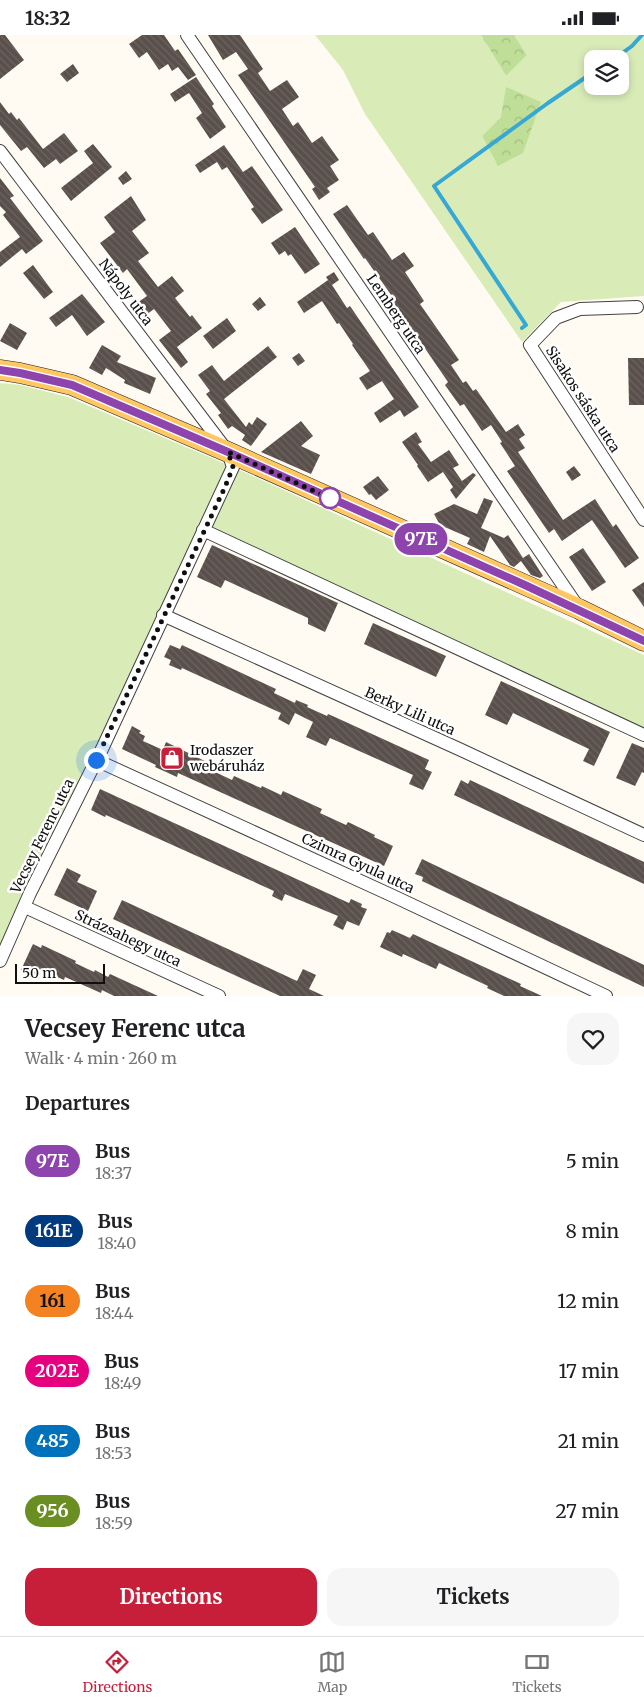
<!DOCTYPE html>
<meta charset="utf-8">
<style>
:root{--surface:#fff;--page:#f6f6f6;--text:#202124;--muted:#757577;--line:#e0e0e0;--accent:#c71f3a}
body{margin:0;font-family:Merriweather,serif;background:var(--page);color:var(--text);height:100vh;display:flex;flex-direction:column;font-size:19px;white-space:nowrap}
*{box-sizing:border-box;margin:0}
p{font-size:16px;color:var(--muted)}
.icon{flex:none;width:28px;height:28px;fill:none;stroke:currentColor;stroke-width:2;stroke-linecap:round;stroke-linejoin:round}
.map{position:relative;height:961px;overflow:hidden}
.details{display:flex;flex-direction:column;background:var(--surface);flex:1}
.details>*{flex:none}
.badge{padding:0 10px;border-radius:16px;font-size:18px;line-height:32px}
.buttons{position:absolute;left:584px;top:15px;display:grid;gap:10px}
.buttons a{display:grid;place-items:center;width:45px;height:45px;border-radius:10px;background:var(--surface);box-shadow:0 2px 8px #0003;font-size:25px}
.scale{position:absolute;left:15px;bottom:12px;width:90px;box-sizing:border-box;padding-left:5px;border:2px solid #0f0f0f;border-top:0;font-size:14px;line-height:18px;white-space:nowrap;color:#0f0f0f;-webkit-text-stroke:4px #fff;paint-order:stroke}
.you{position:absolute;width:25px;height:25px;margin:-12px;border:4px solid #fff;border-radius:50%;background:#1a73e8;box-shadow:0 0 0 8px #1a73e833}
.map>.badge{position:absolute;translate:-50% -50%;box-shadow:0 0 0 2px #fff}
h2{padding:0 25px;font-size:19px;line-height:45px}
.round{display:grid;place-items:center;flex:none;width:52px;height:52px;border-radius:15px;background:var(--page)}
.head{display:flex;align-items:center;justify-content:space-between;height:85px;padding:0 25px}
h1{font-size:24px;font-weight:700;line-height:38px}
.action{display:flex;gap:10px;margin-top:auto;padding:10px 25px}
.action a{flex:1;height:58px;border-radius:15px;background:var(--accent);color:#fff;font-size:20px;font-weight:700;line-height:58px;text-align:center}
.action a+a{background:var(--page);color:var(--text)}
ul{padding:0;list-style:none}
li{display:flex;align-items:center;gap:15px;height:70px;padding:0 25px}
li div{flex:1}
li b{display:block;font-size:19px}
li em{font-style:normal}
li .badge{min-width:55px;font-weight:700;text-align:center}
.status{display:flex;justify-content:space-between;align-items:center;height:35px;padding:0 25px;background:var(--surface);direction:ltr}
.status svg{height:14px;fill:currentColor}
.tab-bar{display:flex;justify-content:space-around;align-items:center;height:70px;border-top:1px solid var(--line);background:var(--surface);font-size:14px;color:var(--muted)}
.tab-bar a{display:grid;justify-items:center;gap:2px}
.tab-bar .active{color:var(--accent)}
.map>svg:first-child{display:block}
</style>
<div class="status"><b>18:32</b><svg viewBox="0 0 49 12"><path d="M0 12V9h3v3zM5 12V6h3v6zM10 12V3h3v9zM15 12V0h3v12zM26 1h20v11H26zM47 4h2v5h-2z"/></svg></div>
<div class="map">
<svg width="644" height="961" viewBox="0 0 644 961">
<defs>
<pattern id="forest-crowns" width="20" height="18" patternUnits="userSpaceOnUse" patternTransform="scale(1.25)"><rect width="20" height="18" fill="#bfde97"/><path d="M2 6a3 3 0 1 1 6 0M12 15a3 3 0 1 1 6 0" fill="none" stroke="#a3bd81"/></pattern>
<pattern id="building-back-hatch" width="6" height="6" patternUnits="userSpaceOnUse" patternTransform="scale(1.25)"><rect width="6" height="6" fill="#594f4b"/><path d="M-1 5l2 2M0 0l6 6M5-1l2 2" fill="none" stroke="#6c6461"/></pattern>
</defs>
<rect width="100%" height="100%" fill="#fffbf2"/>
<path fill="#d9ecb8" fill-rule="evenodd" d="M315,0H481L506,41L527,20L514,0H644V261L561,267L522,307L365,79L343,35ZM592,24H620V51H592ZM501,82L498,131L482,101Z
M0,348L20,350L68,362L233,432L644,620V700L203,495L0,926Z"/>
<path fill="url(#forest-crowns)" d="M481,0H514L527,20L506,41Z
M506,52L541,67L523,118L498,131L482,101L501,82Z"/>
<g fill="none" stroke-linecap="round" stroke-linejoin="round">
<path stroke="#37a7d4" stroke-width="4" d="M614,24L632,11L642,0
M522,293L526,290L434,151L548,68L592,38"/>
</g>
<path fill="url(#building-back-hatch)" d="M0,0H5L24,25L0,44Z
M142,0H164L175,16L178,14L196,40L188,45L178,32L172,36L168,29L159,35L147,17L139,23L129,9Z
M208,0H240L263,34L258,38L270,56L287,45L299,62L282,74L293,91L298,87L312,108L322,101L339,125L330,131L339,145L327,153L330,157L319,165L312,154L315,152L238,40L248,34L236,17L223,25Z
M73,29L79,38L67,47L60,39Z
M196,42L214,69L212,71L226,92L210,104L196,83L202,78L189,58L175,67L170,59Z
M0,67L9,79L11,77L17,85L19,83L43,114L64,98L78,116L60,129L56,124L44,133L27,112L21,116L0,90Z
M93,109L112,132L71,166L61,153L93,128L84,116Z
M224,110L243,137L252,131L283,175L262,189L251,174L254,172L227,132L222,135L217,127L200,138L195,130Z
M126,136L132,144L123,150L118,143Z
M0,143L14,161L10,163L43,206L26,219L22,214L0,232V217L20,202L3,180L6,177L0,171Z
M131,161L146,185L132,196L149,218L138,226L158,252L172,241L184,256L175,263L190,282L192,280L202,293L177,312L188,327L181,333L159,305L171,296L154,274L146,280L137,268L147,261L127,234L123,238L100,208L115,197L104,182Z
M347,170L368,200L373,197L392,225L404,217L414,231L405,237L424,266L420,269L459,325L451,330L463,348L466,346L473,356L476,354L506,397L518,389L525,400L519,404L525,413L518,417L563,485L595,464L613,492L616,489L639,523L625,533L592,485L562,506L554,494L549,498L507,436L515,431L500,408L502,407L491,390L482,396L464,369L460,371L445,350L448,347L422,309L418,311L407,294L410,292L392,265L394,264L365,223L364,224L333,179Z
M295,192L320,229L305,239L291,219L288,221L285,216L279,220L271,208Z
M33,230L53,257L44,264L23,238Z
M334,237L339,245L332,250L347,273L350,271L419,372L404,382L400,375L380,388L374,378L394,364L382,346L367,355L359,343L370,336L352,310L353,309L339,288L337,289L322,266L304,278L297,267L328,245L326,242Z
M82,259L105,287L87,301L72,280L56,292L49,283Z
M260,262L266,270L258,276L252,269Z
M227,283L236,296L213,314L203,301Z
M10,288L27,298L17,315L0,306Z
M102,310L121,321L117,327L156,343L150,359L124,348L125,345L106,333L102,340L89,333Z
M268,311L277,322L224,364L246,392L249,387L252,390L257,382L267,389L251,411L242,405L245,400L232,391L228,394L218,380L221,378L206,359L210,356L198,340L212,330L224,346Z
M299,318L305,326L298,331L292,323Z
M628,323H644V370H629Z
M301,386L313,401L301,411L320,420L311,439L261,417Z
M416,397L422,407L418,409L431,427L449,415L459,430L453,433L462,446L473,438L476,440L456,464L450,455L453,452L443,437L428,447L417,431L418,430L402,407Z
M574,431L581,440L572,446L566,437Z
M378,441L389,455L376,465L371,459L369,460L363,452Z
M484,463L493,466L481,493L504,503L508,500L523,523L529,519L543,541L540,543L531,540L521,526L514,532L510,530L490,501L484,517L467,509L470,503L440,490L434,479L454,469L477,479Z
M212,510L338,568L325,597L308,589V583L225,545L221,553L197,542Z
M583,513L606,547L592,556L569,522Z
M644,547V572L632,555Z
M373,588L446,621L436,642L364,609Z
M170,610L180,614L182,610L276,654L274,658L295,668L296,665L308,670L307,672L327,681L328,679L337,683L429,725L425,734L432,737L423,755L409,749L413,740L330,703L326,711L306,702L313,687L295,678L289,690L278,684L281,678L182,633L181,635L169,630L171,625L164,622Z
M501,646L610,697L594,731L583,726L589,714L513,678L507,690L485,680Z
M132,691L141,696L139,698L145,701L143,706L163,715L166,707L217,732L215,737L232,745L234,741L261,753L262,751L281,760L283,756L322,774L320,778L346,790L348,787L375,800L374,802L393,811L384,831L178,738L177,742L155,732L156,730L122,714Z
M632,708L644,713V738L642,737L635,751L616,743Z
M461,745L468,749L470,745L644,827V849L454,760Z
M100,754L349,868L351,864L362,869L361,872L367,874L359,891L347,886L343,895L333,890L338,881L285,859L282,866L272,861L274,856L106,780L105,782L91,775Z
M422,824L644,930V952L422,846L423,842L415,839Z
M67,833L81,840L77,847L97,856L88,876L54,860Z
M122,865L297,946L303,934L316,940L309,954L324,961H280L113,884Z
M392,895L410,903L413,899L521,949L520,951L542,961H504L487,953L488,951L439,928L436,934L403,919L402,922L380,912L387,897L390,898Z
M33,909L41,913L42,910L76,926L75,928L94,937L95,935L108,942L110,939L158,961H114L102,955L101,958L65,942L64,945L40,934L36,941L21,935Z"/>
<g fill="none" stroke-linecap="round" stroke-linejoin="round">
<g stroke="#424242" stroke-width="14">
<path id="minor" d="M187,0L578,572
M0,116L228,417L233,432L102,714L30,858L0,926
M637,272L580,274L556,283L530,310L644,485
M203,495L644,700
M163,580L459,714L644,800
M96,725L391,860L606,961
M25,872L219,961"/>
</g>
<g stroke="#202020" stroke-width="21">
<path id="primary" d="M0,335L20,338L72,350L228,417L579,574L644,606"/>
</g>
<use href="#minor" stroke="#fff" stroke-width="12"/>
<use href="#primary" stroke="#fec762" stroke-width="20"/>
</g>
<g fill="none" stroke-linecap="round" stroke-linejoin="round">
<g stroke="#fff" stroke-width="11">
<path id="line" d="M0,335L20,338L72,350L228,417L527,551L644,606"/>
</g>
<use href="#line" stroke="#8e44ad" stroke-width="8"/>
<path stroke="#0f0f0f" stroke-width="5" stroke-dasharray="0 9" d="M96,725L225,452L233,432L228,417L334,465L330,463"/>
</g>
<defs>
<g id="shop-square" transform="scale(1.25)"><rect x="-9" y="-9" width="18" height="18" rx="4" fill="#c71f3a" stroke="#fff"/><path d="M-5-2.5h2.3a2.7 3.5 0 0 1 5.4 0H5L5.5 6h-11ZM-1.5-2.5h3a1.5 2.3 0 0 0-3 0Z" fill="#fff"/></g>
</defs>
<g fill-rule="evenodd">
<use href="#shop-square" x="172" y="723"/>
</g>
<circle fill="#fff" stroke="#8e44ad" stroke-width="2.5" cx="330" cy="463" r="10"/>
<g text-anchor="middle" stroke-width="5" stroke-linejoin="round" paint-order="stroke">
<g font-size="14" fill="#0f0f0f" stroke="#fff">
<text transform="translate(126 257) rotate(53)" y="5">Nápoly utca</text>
<text transform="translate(396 279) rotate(56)" y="5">Lemberg utca</text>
<text transform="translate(583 364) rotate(57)" y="5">Sisakos sáska utca</text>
<text transform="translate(410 676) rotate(24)" y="5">Berky Lili utca</text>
<text transform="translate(42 801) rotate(-64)" y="5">Vecsey Ferenc utca</text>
<text transform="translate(358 828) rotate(25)" y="5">Czimra Gyula utca</text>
<text transform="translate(128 903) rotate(25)" y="5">Strázsahegy utca</text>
</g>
<g font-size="14" fill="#0f0f0f" stroke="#fff" text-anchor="start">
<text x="190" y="720">Irodaszer<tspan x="190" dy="16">webáruház</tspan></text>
</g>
</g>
</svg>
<div class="buttons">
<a><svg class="icon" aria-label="layers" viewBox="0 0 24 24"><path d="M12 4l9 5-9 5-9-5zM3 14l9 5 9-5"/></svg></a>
</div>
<div class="scale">50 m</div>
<div class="you" style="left:96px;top:725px"></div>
<b class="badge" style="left:421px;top:504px;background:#8e44ad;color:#fff">97E</b>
</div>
<section class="details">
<div class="head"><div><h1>Vecsey Ferenc utca</h1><p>Walk · 4 min · 260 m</p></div><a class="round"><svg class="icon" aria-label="heart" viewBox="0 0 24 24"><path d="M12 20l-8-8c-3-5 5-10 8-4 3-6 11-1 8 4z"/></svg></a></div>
<h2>Departures</h2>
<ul>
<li><span class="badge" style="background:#8e44ad;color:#fff">97E</span><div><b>Bus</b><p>18:37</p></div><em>5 min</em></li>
<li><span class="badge" style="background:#003b80;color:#fff">161E</span><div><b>Bus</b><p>18:40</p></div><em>8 min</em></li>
<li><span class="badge" style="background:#f58220;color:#111">161</span><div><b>Bus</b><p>18:44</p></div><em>12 min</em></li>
<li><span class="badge" style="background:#e6007e;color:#fff">202E</span><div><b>Bus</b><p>18:49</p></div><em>17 min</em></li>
<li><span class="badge" style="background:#0072bc;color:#fff">485</span><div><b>Bus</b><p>18:53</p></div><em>21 min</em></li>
<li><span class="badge" style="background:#6b8e23;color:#fff">956</span><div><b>Bus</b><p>18:59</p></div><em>27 min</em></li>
</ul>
<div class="action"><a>Directions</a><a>Tickets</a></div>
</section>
<nav class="tab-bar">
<a class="active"><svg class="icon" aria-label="directions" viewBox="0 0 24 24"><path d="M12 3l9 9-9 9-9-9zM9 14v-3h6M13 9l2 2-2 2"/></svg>Directions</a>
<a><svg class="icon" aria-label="map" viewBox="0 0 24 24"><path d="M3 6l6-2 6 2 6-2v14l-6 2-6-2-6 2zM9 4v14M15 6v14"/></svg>Map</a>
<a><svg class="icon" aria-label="tickets" viewBox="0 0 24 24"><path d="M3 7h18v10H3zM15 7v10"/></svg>Tickets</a>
</nav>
